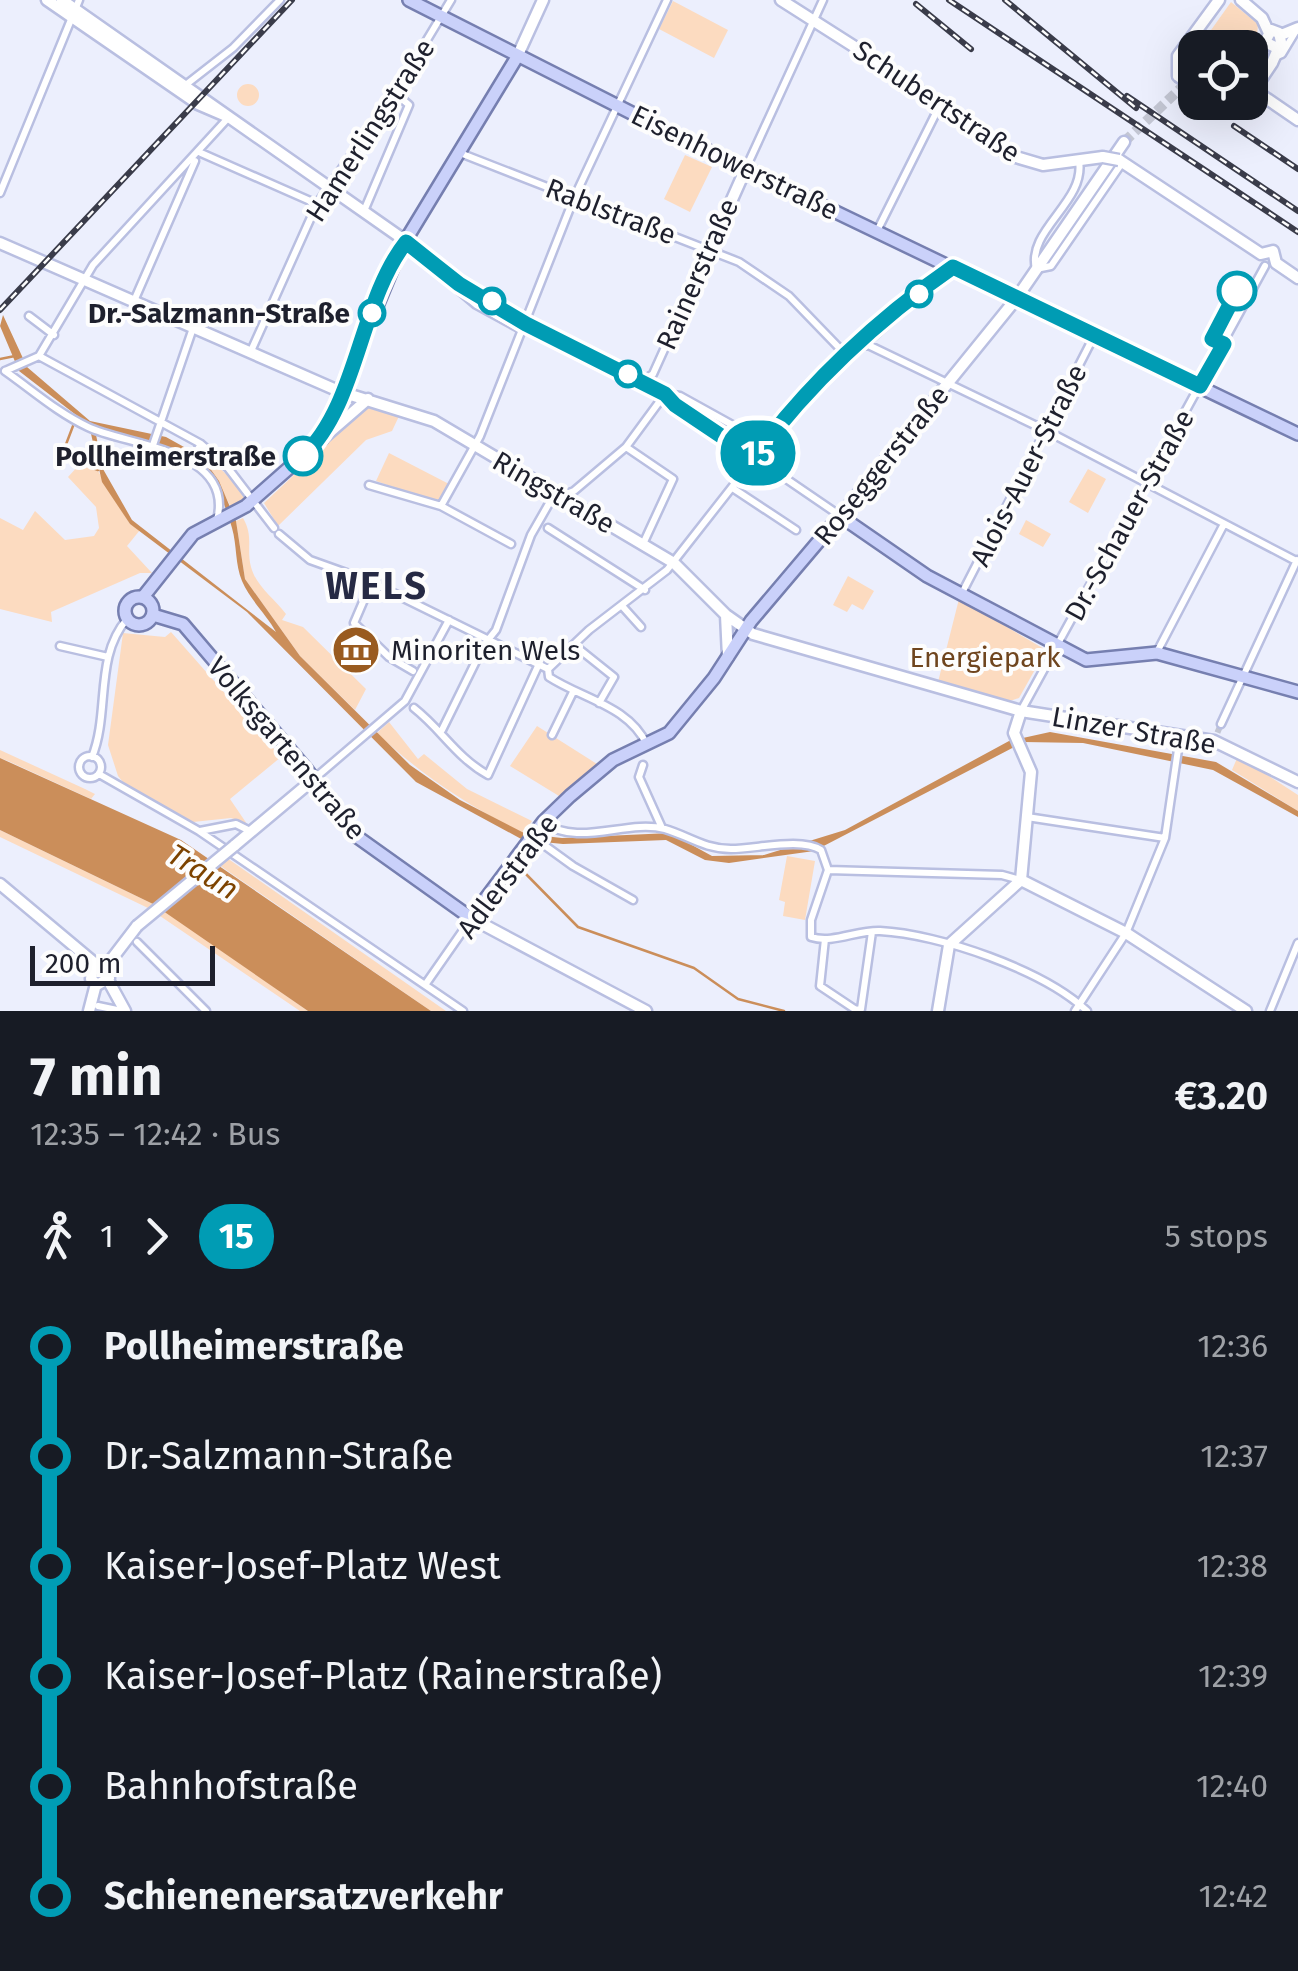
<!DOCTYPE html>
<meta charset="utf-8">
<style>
:root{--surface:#171b24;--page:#20242c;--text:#f1f3f6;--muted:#9ea1a6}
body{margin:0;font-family:"Fira Sans",sans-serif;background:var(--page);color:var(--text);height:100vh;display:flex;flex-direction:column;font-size:38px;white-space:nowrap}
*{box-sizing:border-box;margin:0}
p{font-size:32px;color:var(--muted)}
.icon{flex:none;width:55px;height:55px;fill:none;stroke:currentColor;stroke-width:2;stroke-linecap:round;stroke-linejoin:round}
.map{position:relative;height:1011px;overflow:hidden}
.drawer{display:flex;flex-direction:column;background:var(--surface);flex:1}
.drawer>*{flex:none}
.badge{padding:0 20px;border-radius:32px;font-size:35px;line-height:65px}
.controls{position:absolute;left:1178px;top:30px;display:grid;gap:20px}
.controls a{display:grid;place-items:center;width:90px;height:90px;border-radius:20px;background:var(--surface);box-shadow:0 10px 40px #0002;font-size:50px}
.scale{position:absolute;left:30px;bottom:25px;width:185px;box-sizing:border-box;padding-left:10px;border:5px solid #1e202d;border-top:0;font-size:28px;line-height:35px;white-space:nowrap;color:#1e202d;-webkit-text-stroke:8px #fdfdfd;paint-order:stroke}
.map>.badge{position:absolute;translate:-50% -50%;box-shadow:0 0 0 5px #fff}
.legs{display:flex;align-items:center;gap:15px;height:110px;padding:0 30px;font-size:32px}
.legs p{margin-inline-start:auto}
.head{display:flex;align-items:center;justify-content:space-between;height:170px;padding:0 30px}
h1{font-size:55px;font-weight:700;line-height:75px}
ul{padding:0 30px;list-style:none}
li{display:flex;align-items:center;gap:35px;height:110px;font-size:38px}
li i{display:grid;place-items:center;width:15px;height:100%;margin:0 12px;background:currentColor}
li i::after{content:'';width:25px;height:25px;margin:-12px;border:8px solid;border-radius:50%;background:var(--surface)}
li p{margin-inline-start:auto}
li:first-child i{background:linear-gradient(#0000 50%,currentColor 0)}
li:last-child i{background:linear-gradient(currentColor 50%,#0000 0)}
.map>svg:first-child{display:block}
</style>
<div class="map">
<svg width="1298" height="1011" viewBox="0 0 1298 1011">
<rect width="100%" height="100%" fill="#eceffd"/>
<path fill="#fcdbc0" d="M673,1L728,30L714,58L659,29Z
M1231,2L1258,24L1257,36L1233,47H1199Z
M237 95a11 11 0 1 1 22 0a11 11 0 1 1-22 0Z
M685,155L712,167L690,212L664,199Z
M368,406L400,414L392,431L366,440L278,526L264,503Z
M389,453L449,484L440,503L376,481Z
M203,454L232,479L244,498L231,507Z
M79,465L98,471L130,524L140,530L127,546L152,573H140L51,612L52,622L0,609V518L23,530L35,511L65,540L94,536L99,528L96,507L68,477Z
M1088,469L1106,479L1088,513L1069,502Z
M243,518C254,537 246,548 251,567C256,586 274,598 286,614L282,620L303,627L366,689L355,710L300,656L245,579L236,521Z
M1026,520L1051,534L1043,547L1019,534Z
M848,576L874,591L863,610L852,604L847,612L833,605Z
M959,599L1046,650L1019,698L1010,701L938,682Z
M171,632L281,757L230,799L247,824L231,818L193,822L128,788L118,776L108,745L123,633L165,637Z
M389,722L418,759L424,754L467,789L532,821L524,834C469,806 422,776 377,733Z
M537,726L597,764L559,796L510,766Z
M0,750L85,789L95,794L91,799L8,761L0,758Z
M1238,756L1298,795V811L1232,770Z
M0,830L153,904L148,908L0,837Z
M787,856L815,861L805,920L783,916L785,902L779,900Z
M227,858L446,1011H431L219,865Z
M165,912L171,915L308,1011H300L160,916Z"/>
<path fill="#cb8e5a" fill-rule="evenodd" d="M3,315L27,367L90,421L166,437L202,457L219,481L236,521L245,579L300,656L410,765L460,800L526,834L562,838L670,833L712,856L764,855L845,830L1009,741L1050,732L1216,762L1298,811V817L1213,770L1083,743L1024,742L814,851L729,863L705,860L666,840L563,844L523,840L416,782L247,612L130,524L102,482L89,425L19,371L0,326ZM95,430C171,449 208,442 232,528C237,545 235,565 242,581C250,600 267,615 276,632L132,520L103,469Z
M0,758L181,840L431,1011H308L153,904L0,830Z"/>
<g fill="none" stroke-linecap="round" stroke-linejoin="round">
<path stroke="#cb8e5a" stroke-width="2.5" d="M0,359L15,356
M60,447L77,462L98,470
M65,447L73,426
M521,869L578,927L694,968L738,999L784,1011"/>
<path stroke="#c3c6d3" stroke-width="6" stroke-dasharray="6 3" stroke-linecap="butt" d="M1214,741L1221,724"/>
<path stroke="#c3c6d3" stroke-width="10" stroke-dasharray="10 5" stroke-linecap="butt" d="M1124,142L1183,86"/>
<g stroke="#b9bfe1" stroke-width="11">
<path id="street" d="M1275,57L1282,54L1297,29
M183,87L233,48L280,0
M201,153L317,204
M460,153L739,262L789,296L847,356
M1079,161C1086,202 1026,230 1036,269L1051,266L1122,163
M746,168L823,0
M0,193L79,0
M364,211L409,105L395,93
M877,231L939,107
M709,250L653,374L643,381L839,515
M134,301L195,161
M29,316L54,335
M862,342L1045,430L1298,562
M251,351L317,204L395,93L451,0
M39,356L93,265L229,117
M39,356L201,444L228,468L274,528
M5,371C32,390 58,413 88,427C127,446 235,449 217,520
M5,371L39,356
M666,394L680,396L765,443
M153,445L193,328
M626,447L673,479L643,544
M190,462L201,444
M369,485L441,506L511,544
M734,489L796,530
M441,506L480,436L574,198L667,0
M548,528L645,590
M279,534L310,560L366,580
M366 583a6 6 0 1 1 12 0a6 6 0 1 1-12 0Z
M377,585L548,669
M369,588L354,623L389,657L413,671
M962,593L1093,338
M623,607L641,627
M484,645L496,630L531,535L551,500L574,491L626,447L665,394
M574,645L614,677L599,703
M60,646L108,657
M1157,652L1224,524
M414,708C442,730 456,757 488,775L538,666
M1021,711L1265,266
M1221,724L1297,560
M442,730L480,653
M552,735L573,692
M647,745C629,706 583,699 549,677L548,669L589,630L667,570L798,403L951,268
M79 767a11 11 0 1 1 22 0a11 11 0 1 1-22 0Z
M92,757C110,713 94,657 127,619
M643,765L639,777L662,828
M99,774L199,831L463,1011
M315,778L405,701L449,620
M1027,817L1165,838
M543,822C579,848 626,819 665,829C689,836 704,849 731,849C757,849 801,837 821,850L828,870
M200,831L236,824L250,831
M533,837L573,866L633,900
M828,870L811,920V937C833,944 857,930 880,931C939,934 1044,970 1087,1011
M828,870L1002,875L1020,880
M825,939L820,986L856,1010L861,1009L872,932
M137,942L206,1011
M425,985L471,919
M98,1006L117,1010
M1075,1011L1126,933L1165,838L1180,736
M1270,1011L1298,943"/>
</g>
<g stroke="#b9bfe1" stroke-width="15">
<path id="secondary" d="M47,0L198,104L226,116
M62,0L400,237L477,303L519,326L526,324
M781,0L880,63L1009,155L1043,165L1103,157
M1241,0L1262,18L1268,31
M1281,35L1298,28
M517,57L543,0
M1178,76V56L1219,0
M1254,90L1272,63L1281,42L1279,33L1271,30L1265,42L1275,47
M1254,90L1298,120
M1119,160L1261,254L1273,251L1276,263L1298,278
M0,243L341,392L434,421L674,563L726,615L753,634L1021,711L1214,741L1298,782
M710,249L746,168
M469,289L526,324L643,381
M323,438L368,399
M840,516L1016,299L1124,142
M726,615L728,657
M1021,711L1014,733L1031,772L1021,880
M234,846L314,779
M1021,880L1126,933L1246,1011
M0,884L98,966
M471,918L646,1011
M102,966L109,978L97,985L91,979L92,971L111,960L137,926
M108,980L125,1011
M89,1011L96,984
M938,1011L949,945L1021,880"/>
</g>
<g stroke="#767fb0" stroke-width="16">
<path id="primary" d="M409,0L671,133L1298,434
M125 611a14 14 0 1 1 28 0a14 14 0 1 1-28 0Z
M143,597L193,534L246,506L322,439L401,248L517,57
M153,615L183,624L307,770L356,836L471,918L543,822L570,796L613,760L669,733L714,678L751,621L840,516L927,576L1086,660L1157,653L1298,692"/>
</g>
<use href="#street" stroke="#fff" stroke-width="6"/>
<use href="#secondary" stroke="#fff" stroke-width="10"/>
<use href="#primary" stroke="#cad1fa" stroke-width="11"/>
<g stroke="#3a3c4a" stroke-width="6">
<path id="rail" d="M949,0L1298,232
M1005,0L1136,108
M916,4L971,49
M1127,96L1298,211
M1234,126L1298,169
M0,310L292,0"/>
</g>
<use href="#rail" stroke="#fdfdfd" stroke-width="2.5" stroke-dasharray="8" stroke-linecap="butt"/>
<g stroke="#b9bfe1" stroke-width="15" stroke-linecap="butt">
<path id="secondary-bridge" d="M1178,76L1195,88
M1103,157L1119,160
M137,926L234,846"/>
</g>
<use href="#secondary-bridge" stroke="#fff" stroke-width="10"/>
</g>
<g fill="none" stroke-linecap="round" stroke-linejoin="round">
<g stroke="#fff" stroke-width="22">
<path id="line-1" d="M303,456C358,405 359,302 406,242L459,284L526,324L665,394L675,405L754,458C807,385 879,318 953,267L1200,386L1224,344L1212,339L1237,291"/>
</g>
<use href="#line-1" stroke="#009cb4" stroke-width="15"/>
</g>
<defs>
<g id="museum-disc" transform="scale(2.5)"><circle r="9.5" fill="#995b20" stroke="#fdfdfd"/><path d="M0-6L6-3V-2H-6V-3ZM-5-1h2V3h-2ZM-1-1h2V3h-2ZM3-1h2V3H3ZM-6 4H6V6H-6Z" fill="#fff"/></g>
</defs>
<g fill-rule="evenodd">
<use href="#museum-disc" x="356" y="650"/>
</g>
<g fill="#fff" stroke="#009cb4" stroke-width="5">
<circle cx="1237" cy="291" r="18"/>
<circle cx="919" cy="294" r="12"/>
<circle cx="492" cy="301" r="12"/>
<circle cx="372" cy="313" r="12"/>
<circle cx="628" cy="374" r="12"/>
<circle cx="303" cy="456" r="18"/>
</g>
<g text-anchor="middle" stroke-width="8" stroke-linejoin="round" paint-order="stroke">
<g font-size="28" fill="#1e202d" stroke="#fdfdfd">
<text transform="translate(937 101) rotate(34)" y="10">Schubertstraße</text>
<text transform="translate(370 130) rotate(-57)" y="10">Hamerlingstraße</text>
<text transform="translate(735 162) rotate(26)" y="10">Eisenhowerstraße</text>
<text transform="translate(611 211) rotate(21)" y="10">Rablstraße</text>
<text transform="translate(697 274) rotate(-66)" y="10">Rainerstraße</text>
<text transform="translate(881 465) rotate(-51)" y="10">Roseggerstraße</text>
<text transform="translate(1028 465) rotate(-63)" y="10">Alois-Auer-Straße</text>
<text transform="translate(554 492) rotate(30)" y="10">Ringstraße</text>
<text transform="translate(1129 515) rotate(-61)" y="10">Dr.-Schauer-Straße</text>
<text transform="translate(1134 730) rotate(10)" y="10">Linzer Straße</text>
<text transform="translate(287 748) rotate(50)" y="10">Volksgartenstraße</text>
<text transform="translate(507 876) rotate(-53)" y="10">Adlerstraße</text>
</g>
<g font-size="28" font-weight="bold" fill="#1e202d" stroke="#fdfdfd" text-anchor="end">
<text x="350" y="323">Dr.-Salzmann-Straße</text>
<text x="276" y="466">Pollheimerstraße</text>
</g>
<g font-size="28" fill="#1e202d" stroke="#fdfdfd" text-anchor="start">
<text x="391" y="660">Minoriten Wels</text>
</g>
<g font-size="28" fill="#6f451e" stroke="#fdfdfd">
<text x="985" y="667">Energiepark</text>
</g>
<g font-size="30" font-style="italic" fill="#7d4300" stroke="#fdfdfd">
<text transform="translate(203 872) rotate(32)" y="10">Traun</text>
</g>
<g font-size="38" font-weight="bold" letter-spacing="2.5" fill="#262a44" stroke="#fdfdfd">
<text x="377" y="599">WELS</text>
</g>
</g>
</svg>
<div class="controls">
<a><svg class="icon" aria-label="locate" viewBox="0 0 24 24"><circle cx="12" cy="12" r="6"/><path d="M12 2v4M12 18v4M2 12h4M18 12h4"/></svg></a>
</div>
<div class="scale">200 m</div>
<b class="badge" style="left:758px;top:453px;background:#009cb4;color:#fff">15</b>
</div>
<section class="drawer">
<div class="head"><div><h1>7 min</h1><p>12:35 – 12:42 · Bus</p></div><b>€3.20</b></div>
<div class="legs"><svg class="icon" aria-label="walk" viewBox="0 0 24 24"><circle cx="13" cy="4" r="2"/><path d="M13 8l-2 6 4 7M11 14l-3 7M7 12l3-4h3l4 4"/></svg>1<svg class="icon" aria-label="forward" viewBox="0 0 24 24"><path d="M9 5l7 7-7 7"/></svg><b class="badge" style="background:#009cb4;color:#fff">15</b><p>5 stops</p></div>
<ul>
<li><i style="color:#009cb4"></i><b>Pollheimerstraße</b><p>12:36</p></li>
<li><i style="color:#009cb4"></i><span>Dr.-Salzmann-Straße</span><p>12:37</p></li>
<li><i style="color:#009cb4"></i><span>Kaiser-Josef-Platz West</span><p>12:38</p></li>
<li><i style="color:#009cb4"></i><span>Kaiser-Josef-Platz (Rainerstraße)</span><p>12:39</p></li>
<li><i style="color:#009cb4"></i><span>Bahnhofstraße</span><p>12:40</p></li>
<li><i style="color:#009cb4"></i><b>Schienenersatzverkehr</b><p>12:42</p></li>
</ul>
</section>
